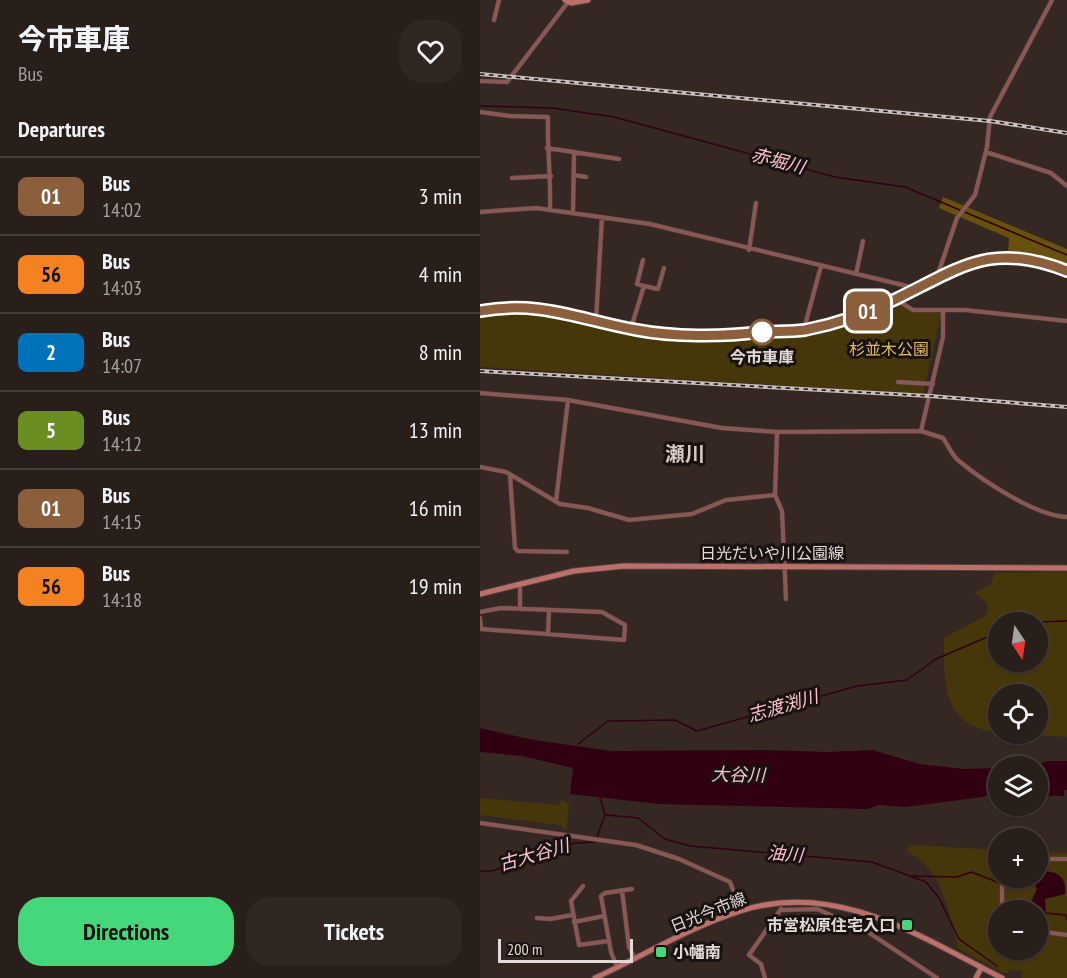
<!DOCTYPE html>
<meta charset="utf-8">
<style>
:root{--surface:#281e1a;--page:#302723;--text:#f1f3f6;--muted:#a5a2a2;--line:#443c39;--accent:#44d77b}
body{margin:0;font-family:"PT Sans Narrow","Noto Sans JP",sans-serif;background:var(--page);color:var(--text);height:100vh;display:flex;flex-direction:column;font-size:22px;white-space:nowrap}
*{box-sizing:border-box;margin:0}
p{font-size:20px;color:var(--muted)}
.icon{flex:none;width:33px;height:33px;fill:none;stroke:currentColor;stroke-width:2;stroke-linecap:round;stroke-linejoin:round}
.map{position:relative;flex:1;overflow:hidden}
.side{display:flex;flex-direction:column;background:var(--surface);width:480px}
.side>*{flex:none}
.badge{padding:0 12px;border-radius:9px;font-size:21px;line-height:39px}
.needle{width:39px;rotate:167deg}
.fabs{position:absolute;left:508px;top:612px;display:grid;gap:12px}
.fabs a{display:grid;place-items:center;width:60px;height:60px;border-radius:50%;background:var(--surface);box-shadow:0 2px 4px #0004,0 0 0 2px var(--line);font-size:30px}
.scale{position:absolute;left:18px;bottom:15px;width:135px;box-sizing:border-box;padding-left:6px;border:3px solid #e3dad7;border-top:0;font-size:16px;line-height:21px;white-space:nowrap;color:#e3dad7;-webkit-text-stroke:4px #181210;paint-order:stroke}
.map>.badge{position:absolute;translate:-50% -50%;box-shadow:0 0 0 3px #fff}
h2{padding:0 18px;font-size:22px;line-height:54px}
.round{display:grid;place-items:center;flex:none;width:63px;height:63px;border-radius:24px;background:var(--page)}
.headline{display:flex;align-items:center;justify-content:space-between;height:102px;padding:0 18px}
h1{font-size:28px;font-weight:800;line-height:45px}
.button{display:flex;gap:12px;margin-top:auto;padding:12px 18px}
.button a{flex:1;height:69px;border-radius:24px;background:var(--accent);color:#111;font-size:24px;font-weight:800;line-height:69px;text-align:center}
.button a+a{background:var(--page);color:var(--text)}
ul{padding:0;list-style:none}
li{display:flex;align-items:center;gap:18px;height:78px;padding:0 18px;border-top:2px solid var(--line)}
li div{flex:1}
li b{display:block;font-size:22px}
li em{font-style:normal}
li .badge{min-width:66px;font-weight:700;text-align:center}
main{display:flex;flex:1;min-height:0}
.map>svg:first-child{display:block}
</style>
<main>
<section class="side">
<div class="headline"><div><h1>今市車庫</h1><p>Bus</p></div><a class="round"><svg class="icon" aria-label="heart" viewBox="0 0 24 24"><path d="M12 20l-8-8c-3-5 5-10 8-4 3-6 11-1 8 4z"/></svg></a></div>
<h2>Departures</h2>
<ul>
<li><span class="badge" style="background:#8b5e3c;color:#fff">01</span><div><b>Bus</b><p>14:02</p></div><em>3 min</em></li>
<li><span class="badge" style="background:#f58220;color:#111">56</span><div><b>Bus</b><p>14:03</p></div><em>4 min</em></li>
<li><span class="badge" style="background:#0072bc;color:#fff">2</span><div><b>Bus</b><p>14:07</p></div><em>8 min</em></li>
<li><span class="badge" style="background:#6b8e23;color:#fff">5</span><div><b>Bus</b><p>14:12</p></div><em>13 min</em></li>
<li><span class="badge" style="background:#8b5e3c;color:#fff">01</span><div><b>Bus</b><p>14:15</p></div><em>16 min</em></li>
<li><span class="badge" style="background:#f58220;color:#111">56</span><div><b>Bus</b><p>14:18</p></div><em>19 min</em></li>
</ul>
<div class="button"><a>Directions</a><a>Tickets</a></div>
</section>
<div class="map">
<svg width="587" height="978" viewBox="0 0 587 978">
<rect width="100%" height="100%" fill="#352822"/>
<path fill="#46370b" fill-rule="evenodd" d="M416,301L433,311H462L443,394L0,367V312L12,310L74,312L144,331L295,336L323,334Z
M587,572V737L539,734H558V694H519V732C462,728 464,683 464,638L507,615L508,604L494,592L510,585L515,573ZM519,622H558V662H519Z
M0,798L80,805L81,799L89,805L86,830L79,825L0,815Z
M429,845L519,850V878H558V852L587,853V978H542V971L532,970L525,974L479,949C470,917 462,867 428,852ZM519,910H558V950H519Z"/>
<path fill="#68510f" d="M463,197L587,249V266L552,255L528,253L529,238L459,208Z"/>
<path fill="#310011" d="M0,728L54,740L132,751L283,750L347,752L393,750L439,764L484,769L519,768V792L503,797L425,807L398,805L388,809L179,804L90,794L93,768L42,756L0,752Z
M567,761H587V790H584V796L558,795V766H553Z
M562,871C576,871 587,876 585,894L565,899L566,915L558,921V910H550L551,902L557,889L551,878H558V872Z"/>
<g fill="none" stroke-linecap="round" stroke-linejoin="round">
<path stroke="#310011" stroke-width="1.5" d="M0,106L72,108L134,117L355,177L425,187L587,255
M553,622L587,621
M98,744L128,721L195,720L217,731L377,686L427,680L456,659L519,632
M119,795L125,814
M126,815L158,818L185,839L210,846L392,862L446,882L459,898L479,939L517,966
M0,871H12L82,846L96,843L115,842L125,815
M432,876L477,877L491,872L520,883
M524,884L552,878
M566,913L585,915L587,919"/>
<g stroke="#51443f" stroke-width="5">
<path id="street" d="M14,20L19,0
M0,81L27,82L88,2
M0,112L30,116L68,117C67,148 71,177 70,209
M67,148L139,159
M506,152L571,173L587,186
M94,175L106,177
M32,178L71,176
M0,212L56,208L170,224L435,288
M93,213L94,152
M269,250L276,203
M163,260L157,284L164,286
M376,274L383,241
M457,277L477,218L495,195L507,147L510,117L572,0
M417,300L433,310H485L587,321
M463,310V337L441,431L463,438C468,445 472,456 479,461C503,481 556,516 587,517
M116,320L122,217
M151,328L164,286L178,289L184,268
M324,329L341,266
M418,382L453,384
M0,393L88,400L242,428L297,432L441,431
M297,432L295,495L302,511L306,599
M0,467L26,472L80,504L108,508L149,520L212,514L246,500L295,495
M30,475L35,548L38,551L87,552
M76,501L88,400
M40,609V584
M0,612L21,608L122,612L145,625L144,640L1,629L0,618
M68,634L69,610
M0,823L156,845L199,859L250,882L261,911
M558,859H587
M522,878V910
M103,886L91,901L99,945L129,941
M142,890L149,947L155,959
M302,910L337,909L385,930L457,978
M57,918L70,919L92,915
M94,922L124,916
M558,931L587,935
M137,967L131,952L121,896L125,893L152,889
M285,978L281,964L269,955L301,909"/>
</g>
<g stroke="#51443f" stroke-width="7">
<path id="secondary" d="M85,0L91,3L108,0
M0,594L94,571L144,566L587,568
M115,978C163,956 210,927 260,911C356,880 439,936 522,978
M496,978L501,968"/>
</g>
<g stroke="#51443f" stroke-width="8">
<path id="highway" d="M0,311C65,300 101,321 161,331C198,337 243,337 280,332C295,331 310,332 325,330C356,324 388,313 416,299C482,267 511,241 587,271"/>
</g>
<use href="#street" stroke="#895854" stroke-width="4"/>
<use href="#secondary" stroke="#bd706a" stroke-width="5"/>
<use href="#highway" stroke="#fb9b93" stroke-width="7"/>
<g stroke="#c8bfbb" stroke-width="4">
<path id="rail" d="M0,74L510,121L587,133
M0,371L450,396L587,407"/>
</g>
<use href="#rail" stroke="#181210" stroke-width="1.5" stroke-dasharray="4.5" stroke-linecap="butt"/>
</g>
<g fill="none" stroke-linecap="round" stroke-linejoin="round">
<g stroke="#fff" stroke-width="14">
<path id="line" d="M0,311C61,300 100,320 157,330C193,337 243,337 280,332C295,331 310,332 325,330C356,324 388,313 416,299C482,267 511,241 587,271"/>
</g>
<use href="#line" stroke="#8b5e3c" stroke-width="9"/>
</g>
<circle fill="#fff" stroke="#8b5e3c" stroke-width="3" cx="282" cy="332" r="12"/>
<g fill="#44d77b" stroke="#181210" stroke-width="2">
<rect x="421" y="919" width="12" height="12" rx="3"/>
<rect x="175" y="946" width="12" height="12" rx="3"/>
</g>
<g text-anchor="middle" stroke-width="6" stroke-linejoin="round" paint-order="stroke">
<g font-size="16" fill="#dfbc64" stroke="#181210">
<text x="409" y="355">杉並木公園</text>
</g>
<g font-size="16" font-weight="bold" fill="#e3dad7" stroke="#181210">
<text x="282" y="363">今市車庫</text>
</g>
<g font-size="16" fill="#e3dad7" stroke="#181210">
<text x="292" y="559">日光だいや川公園線</text>
<text transform="translate(228 912) rotate(-22)" y="6">日光今市線</text>
</g>
<g font-size="16" font-weight="bold" fill="#e3dad7" stroke="#181210" text-anchor="end">
<text x="415" y="931">市営松原住宅入口</text>
<text x="193" y="958" text-anchor="start">小幡南</text>
</g>
<g font-size="18" font-style="italic" fill="#fbc1ce" stroke="#181210">
<text transform="translate(298 161) rotate(15)" y="6">赤堀川</text>
<text transform="translate(303 706) rotate(-16)" y="6">志渡渕川</text>
<text transform="translate(258 775) rotate(1)" y="6">大谷川</text>
<text transform="translate(305 854) rotate(5)" y="6">油川</text>
<text transform="translate(54 855) rotate(-16)" y="6">古大谷川</text>
</g>
<g font-size="20" font-weight="bold" fill="#dbcac3" stroke="#181210">
<text x="205" y="461">瀬川</text>
</g>
</g>
</svg>
<div class="fabs">
<a><svg class="needle" viewBox="-14 -14 28 28"><path d="M0-13l5 13h-10z" fill="#e53935"/><path d="M0 13l5-13h-10z" fill="#a5a2a2"/></svg></a>
<a><svg class="icon" aria-label="locate" viewBox="0 0 24 24"><circle cx="12" cy="12" r="6"/><path d="M12 2v4M12 18v4M2 12h4M18 12h4"/></svg></a>
<a><svg class="icon" aria-label="layers" viewBox="0 0 24 24"><path d="M12 4l9 5-9 5-9-5zM3 14l9 5 9-5"/></svg></a>
<a>+</a>
<a>−</a>
</div>
<div class="scale">200 m</div>
<b class="badge" style="left:388px;top:311px;background:#8b5e3c;color:#fff">01</b>
</div>
</main>
